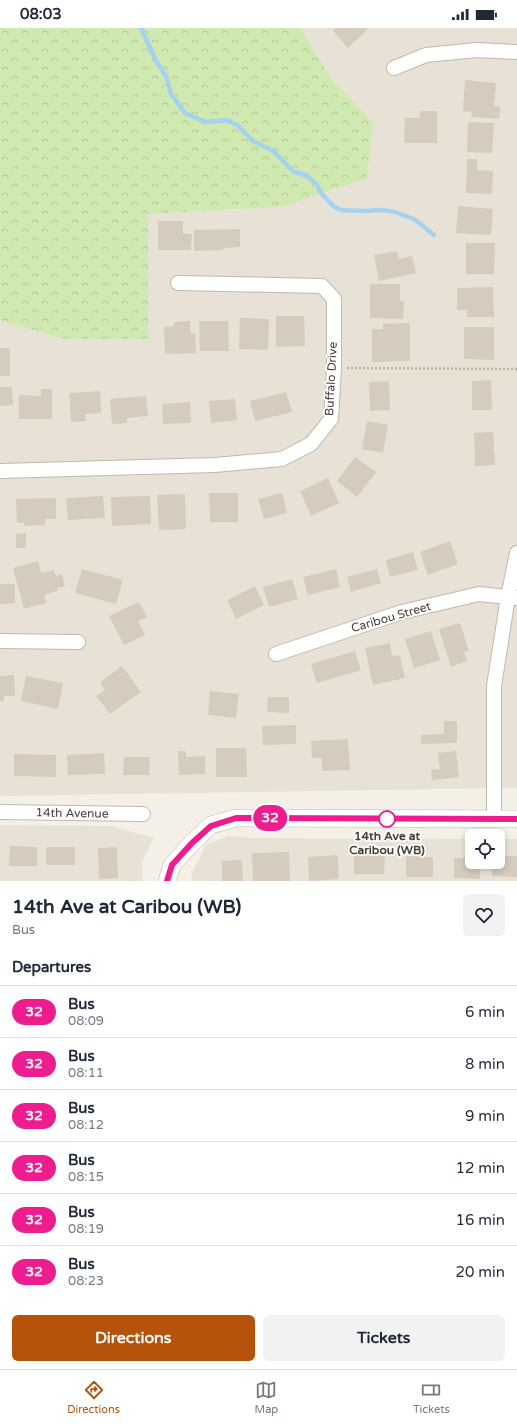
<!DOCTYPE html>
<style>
:root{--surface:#fff;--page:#f2f2f3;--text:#1f2937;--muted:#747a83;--line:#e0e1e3;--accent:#b45309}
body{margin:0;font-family:"Varela Round",sans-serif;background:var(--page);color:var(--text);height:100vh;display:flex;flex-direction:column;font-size:15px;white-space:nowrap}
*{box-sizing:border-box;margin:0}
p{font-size:13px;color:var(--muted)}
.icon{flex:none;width:22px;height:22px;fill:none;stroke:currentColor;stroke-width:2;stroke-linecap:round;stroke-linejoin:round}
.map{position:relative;height:853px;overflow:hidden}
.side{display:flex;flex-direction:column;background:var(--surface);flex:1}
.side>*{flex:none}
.badge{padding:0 8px;border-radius:13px;font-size:14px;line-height:26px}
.buttons{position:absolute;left:465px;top:801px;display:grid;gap:8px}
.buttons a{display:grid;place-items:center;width:40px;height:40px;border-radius:6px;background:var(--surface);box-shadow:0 2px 6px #0003;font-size:20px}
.map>.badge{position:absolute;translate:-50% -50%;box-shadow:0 0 0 2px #fff}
h2{padding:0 12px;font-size:15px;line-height:36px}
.round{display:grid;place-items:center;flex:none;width:42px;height:42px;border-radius:6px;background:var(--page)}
.overview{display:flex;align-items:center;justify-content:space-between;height:68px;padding:0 12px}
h1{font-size:19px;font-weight:800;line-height:30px}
.primary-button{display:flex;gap:8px;margin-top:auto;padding:8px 12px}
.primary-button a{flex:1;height:46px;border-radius:6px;background:var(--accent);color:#fff;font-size:16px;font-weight:800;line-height:46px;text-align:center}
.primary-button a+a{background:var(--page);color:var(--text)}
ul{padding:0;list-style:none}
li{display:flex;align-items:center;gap:12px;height:52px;padding:0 12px;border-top:1px solid var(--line)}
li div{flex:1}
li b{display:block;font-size:15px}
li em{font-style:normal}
li .badge{min-width:44px;font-weight:700;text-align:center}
.status{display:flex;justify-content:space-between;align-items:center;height:28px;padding:0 20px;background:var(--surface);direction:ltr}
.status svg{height:11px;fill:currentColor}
.dock{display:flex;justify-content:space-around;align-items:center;height:56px;border-top:1px solid var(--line);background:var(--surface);font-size:11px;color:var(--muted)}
.dock a{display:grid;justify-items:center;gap:2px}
.dock .on{color:var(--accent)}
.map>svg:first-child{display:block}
</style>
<div class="status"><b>08:03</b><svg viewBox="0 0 49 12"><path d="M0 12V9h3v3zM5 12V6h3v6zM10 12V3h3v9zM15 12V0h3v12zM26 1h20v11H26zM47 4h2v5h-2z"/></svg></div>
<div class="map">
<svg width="517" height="853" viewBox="0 0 517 853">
<defs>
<pattern id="forest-crowns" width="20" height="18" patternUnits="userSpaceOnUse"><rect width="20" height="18" fill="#d0e9b1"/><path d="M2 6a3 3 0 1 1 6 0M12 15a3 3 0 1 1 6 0" fill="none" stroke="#b4c999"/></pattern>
</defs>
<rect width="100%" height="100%" fill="#f4f0e8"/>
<path fill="#e8e2d6" d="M300,0H517V760L0,768V292L148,311L147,186L280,179L373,95L331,50Z
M0,797L112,798L154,810L142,833V853H0Z
M229,808L254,810L472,811V834H498V811H517V853H191L192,845L206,817Z"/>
<path fill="url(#forest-crowns)" d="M0,0H300L331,50L373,95L367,150L280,179L148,186V311H63L0,292Z"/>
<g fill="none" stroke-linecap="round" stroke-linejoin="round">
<path stroke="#a4d3f1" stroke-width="4.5" d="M140,0L142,2L156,33L166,48L171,66L185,85L205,94L227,92L237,97L253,113L273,123L294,144L306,147L316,156L322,166L333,178L341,182L364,183L382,182L395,184L414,191L434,207"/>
</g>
<path fill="#d6ccbd" d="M335,0H367L368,1L348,20L333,3Z
M465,52L496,55L494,78L500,79L499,91L471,89L472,84L463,83Z
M420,83H437V115H404L405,90H420Z
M468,94L494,95L492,125L467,124Z
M467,131H477V142L493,143L492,166L466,165Z
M458,178L493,181L491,207L456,205Z
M158,193H183V205L192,206L191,222H158Z
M240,201V219L223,220V222L194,223V202Z
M466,215H495L494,246H466Z
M397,223L399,231L412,228L416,245L379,253L374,227Z
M370,256H400V273H404L403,291L370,290Z
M493,259L494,289H467V282H457V260Z
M276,288H304L305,318L276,319Z
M240,290L269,291L268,322L239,321Z
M190,293V305H195L196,325L165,326L164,299L174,298V294Z
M199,293H228L229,323H200Z
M410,295V333L372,334V301H383V296Z
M464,299H494V332L464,331Z
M0,320H10V348H0Z
M491,352L492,382H472V353Z
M389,353L390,382L370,383L369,354Z
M0,359H12L13,377L0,378Z
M41,361H52V391H19V367L41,368Z
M100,363L101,385L85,386L86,393L71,394L69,365Z
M286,364L292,384L255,393L250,373Z
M146,368L148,388L127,390V395L112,396L110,371Z
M235,371L237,392L211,395L209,373Z
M190,374L191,395L163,396L162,376Z
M367,393L388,397L383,425L362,421Z
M493,404L495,437L475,438L474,405Z
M355,429L376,444L357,469L337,453Z
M328,450L339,475L311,488L300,463Z
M209,465H238V494H210Z
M282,465L287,485L264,491L258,471Z
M185,466L186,501L159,502L157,467Z
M103,468L105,490L68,492L66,470Z
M150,468L151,496L112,498L111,469Z
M56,470V491H45V497L24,498V495H17L16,471Z
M26,505V520H16V506Z
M450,513L458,536L428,547L420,524Z
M413,524L418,542L390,549L386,532Z
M38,533L41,545L54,542L56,548L62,546L65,558L57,560V563L44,567L46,575L24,581L13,540Z
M82,541L123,552L116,576L75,565Z
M336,541L340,559L308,567L303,549Z
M377,541L381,555L351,564L347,549Z
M292,551L298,571L269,579L263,559Z
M0,556H15V575L0,576Z
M255,558L264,577L236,591L227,572Z
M139,574L147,589L138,593L145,607L124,617L109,588Z
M460,595L469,623L464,624L467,633L451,639L439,601Z
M431,603L440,632L414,640L405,611Z
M390,615L392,628L400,627L405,650L373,657L365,620Z
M355,623L361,642L317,655L311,636Z
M122,638L141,664L110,686L96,668L105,662L100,654Z
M14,647L15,668H4V673H0V648Z
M26,648L63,655L58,681L21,673Z
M210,663L239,666L236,690L208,687Z
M268,669H289V685L267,684Z
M444,693H457V715L421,716V707L444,706Z
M296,697V716L263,717L262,698Z
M348,711L350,742L322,743V730H312L311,713Z
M216,720H246L247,749H216Z
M178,723H186V729L205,728V746L179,747Z
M456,723L459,749L432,752L431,742L440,741L438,725Z
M104,725L105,746L68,747L67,727Z
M14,726L56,727V749L14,748Z
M124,729H150L149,747H123Z
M10,818L37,819V838H9Z
M46,819H75V837H46Z
M117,819L118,850L99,851L98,820Z
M289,824L290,853H253L252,825Z
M354,826H385L384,846H354Z
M338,827L339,851L309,853L308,829Z
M406,828L433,829V849H406Z
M498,828H517V849L492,848V834H498Z
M454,830H472V834H480V851L454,850Z
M242,832L243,853H222V833Z"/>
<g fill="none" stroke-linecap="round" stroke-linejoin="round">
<g stroke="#c0b8aa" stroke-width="16">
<path id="minor" d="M394,40L426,27L477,22L517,24
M0,443L215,437L282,431L311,416L331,391L334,340V271L322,258L178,255
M0,613L78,614
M276,626L402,584L479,566L517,570
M0,784L143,786
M494,792V658L508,569L517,525"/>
</g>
<g stroke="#c0b8aa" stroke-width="18">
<path id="tertiary" d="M167,853L172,837L192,815L211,797L236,790L517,791"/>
</g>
<path stroke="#c2b49b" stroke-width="2.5" stroke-dasharray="2 2" stroke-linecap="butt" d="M347,340L517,341"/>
<use href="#minor" stroke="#fff" stroke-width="14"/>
<use href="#tertiary" stroke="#fff" stroke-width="17"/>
</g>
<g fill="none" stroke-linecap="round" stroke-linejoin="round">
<g stroke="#fff" stroke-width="9">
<path id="line" d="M167,853L172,837L192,815L211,798L236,790L517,791"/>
</g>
<use href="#line" stroke="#ed1d8f" stroke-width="6"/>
</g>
<circle fill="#fff" stroke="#ed1d8f" stroke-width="2" cx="387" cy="791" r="8"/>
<g text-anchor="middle" stroke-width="3.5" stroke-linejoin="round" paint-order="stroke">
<g font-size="12" fill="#484137" stroke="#fff">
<text transform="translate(331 351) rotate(-87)" y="4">Buffalo Drive</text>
<text transform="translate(391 589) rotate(-16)" y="4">Caribou Street</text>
<text transform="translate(72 785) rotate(1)" y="4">14th Avenue</text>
</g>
<g font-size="12" font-weight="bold" fill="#484137" stroke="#fff">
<text x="387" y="812">14th Ave at<tspan x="387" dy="14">Caribou (WB)</tspan></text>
</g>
</g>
</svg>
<div class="buttons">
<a><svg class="icon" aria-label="locate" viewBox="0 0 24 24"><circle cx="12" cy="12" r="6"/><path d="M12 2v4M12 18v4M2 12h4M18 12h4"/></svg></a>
</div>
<b class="badge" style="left:270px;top:790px;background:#ed1d8f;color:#fff">32</b>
</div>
<section class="side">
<div class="overview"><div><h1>14th Ave at Caribou (WB)</h1><p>Bus</p></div><a class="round"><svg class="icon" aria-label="heart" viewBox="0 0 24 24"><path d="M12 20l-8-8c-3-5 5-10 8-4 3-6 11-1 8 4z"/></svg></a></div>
<h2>Departures</h2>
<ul>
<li><span class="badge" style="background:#ed1d8f;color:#fff">32</span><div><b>Bus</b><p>08:09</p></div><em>6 min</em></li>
<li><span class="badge" style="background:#ed1d8f;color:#fff">32</span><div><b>Bus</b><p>08:11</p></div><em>8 min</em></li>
<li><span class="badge" style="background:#ed1d8f;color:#fff">32</span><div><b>Bus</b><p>08:12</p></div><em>9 min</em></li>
<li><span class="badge" style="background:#ed1d8f;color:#fff">32</span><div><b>Bus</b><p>08:15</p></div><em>12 min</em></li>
<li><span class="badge" style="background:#ed1d8f;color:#fff">32</span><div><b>Bus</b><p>08:19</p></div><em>16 min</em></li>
<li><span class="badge" style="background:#ed1d8f;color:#fff">32</span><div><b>Bus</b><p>08:23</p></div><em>20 min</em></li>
</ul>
<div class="primary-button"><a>Directions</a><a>Tickets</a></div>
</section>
<nav class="dock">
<a class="on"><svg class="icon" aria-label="directions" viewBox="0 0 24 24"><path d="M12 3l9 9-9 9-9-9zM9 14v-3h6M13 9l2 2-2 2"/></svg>Directions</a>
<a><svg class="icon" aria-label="map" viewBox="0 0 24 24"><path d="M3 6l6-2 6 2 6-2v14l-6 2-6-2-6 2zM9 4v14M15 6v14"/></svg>Map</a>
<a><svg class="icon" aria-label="tickets" viewBox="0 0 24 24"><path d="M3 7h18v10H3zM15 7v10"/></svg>Tickets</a>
</nav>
